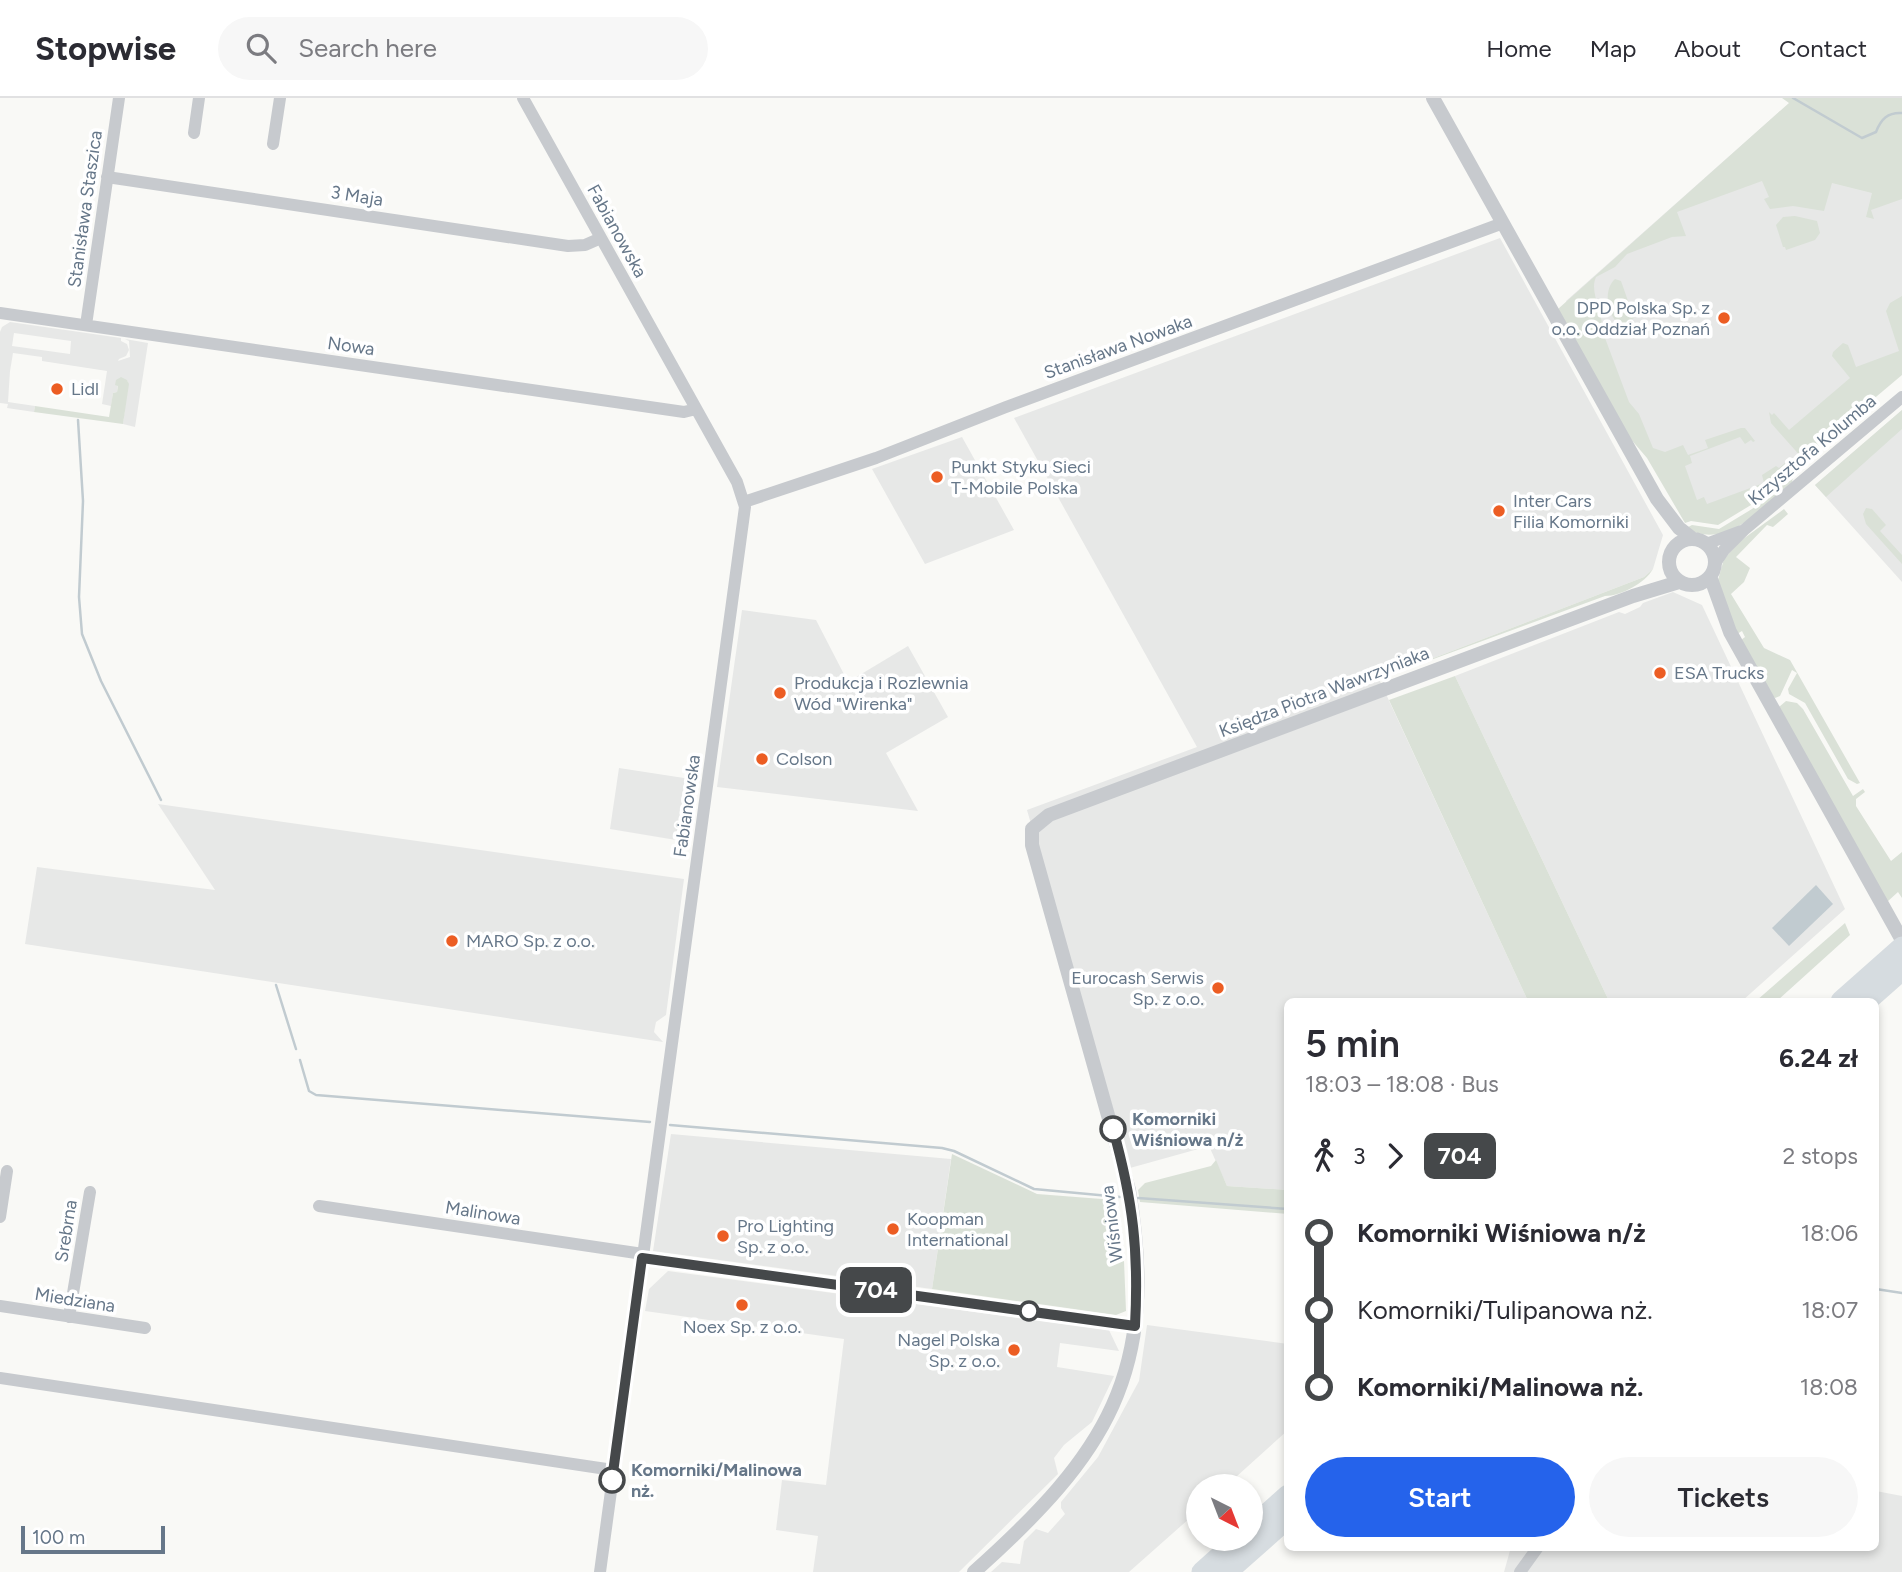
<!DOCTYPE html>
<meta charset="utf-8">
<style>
:root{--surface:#fff;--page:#f7f7f7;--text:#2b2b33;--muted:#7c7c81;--line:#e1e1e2;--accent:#2563eb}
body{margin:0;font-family:Figtree,sans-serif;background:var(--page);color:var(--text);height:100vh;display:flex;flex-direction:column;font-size:26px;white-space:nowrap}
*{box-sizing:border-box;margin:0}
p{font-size:23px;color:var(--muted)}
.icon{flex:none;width:38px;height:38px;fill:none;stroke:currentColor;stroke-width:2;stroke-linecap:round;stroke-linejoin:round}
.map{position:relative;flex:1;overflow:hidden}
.side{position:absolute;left:1284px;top:900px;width:595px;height:553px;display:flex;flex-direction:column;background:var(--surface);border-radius:10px;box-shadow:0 4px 10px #0003}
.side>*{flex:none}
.badge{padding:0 14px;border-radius:10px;font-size:24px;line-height:46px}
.needle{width:46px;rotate:138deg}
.buttons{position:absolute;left:1186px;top:1376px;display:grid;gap:14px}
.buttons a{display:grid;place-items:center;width:77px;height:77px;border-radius:50%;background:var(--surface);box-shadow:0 4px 10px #0003;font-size:35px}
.scale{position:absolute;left:21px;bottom:18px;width:144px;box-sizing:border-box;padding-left:7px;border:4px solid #667789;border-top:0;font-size:19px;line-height:24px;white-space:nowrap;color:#667789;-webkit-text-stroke:5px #fff;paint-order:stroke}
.map>.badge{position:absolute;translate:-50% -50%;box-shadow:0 0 0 4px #fff}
.legs{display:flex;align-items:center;gap:10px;height:77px;padding:0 21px;font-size:23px}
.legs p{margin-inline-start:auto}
.overview{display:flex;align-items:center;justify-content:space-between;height:119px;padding:0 21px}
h1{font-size:38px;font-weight:600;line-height:52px}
.action{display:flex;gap:14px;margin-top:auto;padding:14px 21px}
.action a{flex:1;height:80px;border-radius:42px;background:var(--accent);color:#fff;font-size:28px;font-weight:600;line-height:80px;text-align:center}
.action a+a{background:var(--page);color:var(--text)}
ul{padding:0 21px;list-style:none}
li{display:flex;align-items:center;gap:24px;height:77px;font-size:26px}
li i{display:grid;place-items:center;width:10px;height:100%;margin:0 9px;background:currentColor}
li i::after{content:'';width:18px;height:18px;margin:-9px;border:5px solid;border-radius:50%;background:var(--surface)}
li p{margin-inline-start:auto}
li:first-child i{background:linear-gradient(#0000 50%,currentColor 0)}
li:last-child i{background:linear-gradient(currentColor 50%,#0000 0)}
header{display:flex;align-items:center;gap:42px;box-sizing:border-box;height:98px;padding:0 35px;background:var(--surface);border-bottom:2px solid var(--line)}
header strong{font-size:33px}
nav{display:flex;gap:38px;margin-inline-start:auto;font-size:24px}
.search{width:490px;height:63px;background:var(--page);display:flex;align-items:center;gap:18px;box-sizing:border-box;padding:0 24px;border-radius:38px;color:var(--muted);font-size:26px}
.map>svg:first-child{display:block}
</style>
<header>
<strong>Stopwise</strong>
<div class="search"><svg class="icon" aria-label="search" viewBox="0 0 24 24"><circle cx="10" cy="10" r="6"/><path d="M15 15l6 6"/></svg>Search here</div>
<nav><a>Home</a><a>Map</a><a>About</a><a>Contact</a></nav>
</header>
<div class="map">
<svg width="1902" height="1474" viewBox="0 0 1902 1474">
<rect width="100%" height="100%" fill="#f9f9f6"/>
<path fill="#e7e8e7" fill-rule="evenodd" d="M1780,13L1902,45V271L1757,396L1725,416L1682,409L1566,203Z
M1500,140L1663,437L1653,471L1644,479L1379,581L1528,903H1288V1092L1227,1088L1209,1048L1130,1070L1027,712L1197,649L1014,320Z
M10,224L121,240V243L127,246L129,252L126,258L119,261L118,263L130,259L129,243L125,241L148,245L135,329L123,326L128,283L118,287L117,294L113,295L111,308L102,306L107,273L42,263V259L13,255L10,273L8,304L35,308L34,314L7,310L8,306L0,305V234L2,229ZM14,235L71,243L70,256L12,248Z
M1902,312V484L1815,387Z
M962,339L1014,432L925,466L872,371Z
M1673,494L1702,507L1845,811L1742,903H1609L1455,578L1619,514L1625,516L1640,509L1643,505Z
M742,512L816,522L848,584L908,548L948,619L886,655L918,713L717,689Z
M619,670L697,682L688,744L610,731Z
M158,706L684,781L666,917L656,924L654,934L663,944L25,846L37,769L215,792Z
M671,1036L951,1061L932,1191L653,1153Z
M668,1173L1109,1232L1119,1253L1060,1245L1057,1269L1114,1278L1092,1324L1064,1347L1054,1360L1058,1376L959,1474H813L818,1438L776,1432L782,1382L826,1387L844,1241L645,1213L649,1191Z
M1147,1227L1288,1246V1332L1226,1388H1199V1412L1129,1474H991L1002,1464L1020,1466L1024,1443L1036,1431L1048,1435L1065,1416L1061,1410V1404L1098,1359L1139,1283Z
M1876,1393L1902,1398V1474H1504L1511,1449H1876Z"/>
<path fill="#dae1d7" d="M1782,0H1902V101L1871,112L1874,121L1866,119L1872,95L1832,85L1824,113L1793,108L1770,111L1764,101L1769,99L1762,83L1677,114L1686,138L1672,139L1627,156L1615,169L1596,179C1589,195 1603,212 1602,232L1629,304L1639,316L1653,350L1665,354L1683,347L1688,357L1708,350L1705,342L1741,330H1745L1755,343L1753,344L1751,342L1745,346L1740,339L1690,358L1692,365L1685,368L1697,402L1704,399L1707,406L1764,385L1762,377L1776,368L1779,370L1785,365L1791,372L1751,407L1718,427L1691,423L1685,425L1647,360L1629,339L1558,211L1789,5Z
M1795,118L1817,123L1820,135L1815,142L1786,152L1785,149H1783L1776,127L1783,119Z
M1615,181L1621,183L1634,220L1628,223L1629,228C1608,229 1601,193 1615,181Z
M1902,198V277L1864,309L1862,307L1856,313L1857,315L1803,361L1771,325L1769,314L1772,317L1774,315L1789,332L1850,280L1832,258L1833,254L1843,245L1848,247L1856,269L1899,253L1886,213L1890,205Z
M121,279L127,282L129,286L123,326L34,314L35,308L109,319L113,295L117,294L118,288L115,287L116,282Z
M1902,312V331L1826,399L1815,387Z
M1794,375L1792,384C1764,408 1726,454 1686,430L1692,427L1719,431L1752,411Z
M1866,410L1872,411L1886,427L1880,433L1902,457V466L1866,426L1863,416Z
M1784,411L1788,416L1773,429L1767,427L1736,459L1750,470L1744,484L1731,496L1764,550L1790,562L1860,685L1857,686L1848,681L1805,605L1789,596L1788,591L1797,575L1792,572L1780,598L1775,600L1772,597L1741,542L1745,539L1742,533L1737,536L1718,482L1724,461L1739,444Z
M1653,471C1645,485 1621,498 1605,498L1379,581L1644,479Z
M1455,578L1609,903H1528L1389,602Z
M1786,603L1797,605L1803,611L1853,698L1863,691L1865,694L1856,701V708L1891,763L1902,754V800L1898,794L1887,804L1779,609Z
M1845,825L1850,837L1777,903H1756Z
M952,1056L1037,1096L1115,1102L1124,1163L1126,1213L1116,1217L932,1191Z
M1216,1062L1227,1088L1288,1092V1116L1140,1104L1138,1092L1145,1085L1211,1068Z"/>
<path fill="#c1cbd0" d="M1816,787L1833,806L1789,848L1772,830Z"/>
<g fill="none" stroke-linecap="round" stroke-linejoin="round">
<path stroke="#c1cbd0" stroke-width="2.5" d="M1793,0L1862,40L1876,34C1881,21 1888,14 1902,15
M78,322L83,403L79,499L82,536L101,583L161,702
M276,887L296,951
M300,962L309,993L316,997L650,1024
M670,1027L942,1050L954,1053L1034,1091L1120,1099
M1138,1100L1288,1111
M1876,1191L1902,1195"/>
<path stroke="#c7cace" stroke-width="12" d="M523,0L737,384L745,409L600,1474
M194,35L199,0
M273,46L280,0
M107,79L568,148L585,147L601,140
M0,215L684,314L696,311
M86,227L119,0
M744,404L876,360L1006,309L1503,125
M1706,446L1741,433
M1714,467L1724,452L1744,432L1902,299
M319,1108L643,1156
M0,1119L7,1073
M642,1160L1135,1228
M0,1208L145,1230
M69,1219L90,1094
M0,1280L613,1372
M1520,1474L1538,1449"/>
<path stroke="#c7cace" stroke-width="14" d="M1433,0L1657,401L1679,430L1693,441
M1669 464a23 23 0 1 1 46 0a23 23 0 1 1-46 0Z
M1710,478L1730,534L1902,842
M974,1474C1106,1356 1160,1275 1129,1092L1032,747V731L1049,717L1633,498L1679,484"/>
<path stroke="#d6dce0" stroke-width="21" d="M1841,903L1902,849
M1867,903L1902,872
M1251,1430L1288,1397
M1202,1474L1240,1440
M1227,1474L1288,1420"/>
</g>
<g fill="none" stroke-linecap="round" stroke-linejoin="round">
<g stroke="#fff" stroke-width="16">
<path id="line-1" d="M612,1382L642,1160L1135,1228C1139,1153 1133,1103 1113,1031"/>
</g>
<use href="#line-1" stroke="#45484a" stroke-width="10"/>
</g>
<g fill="#ec5d23" stroke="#fff" stroke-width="2.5">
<circle cx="1724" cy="220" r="7"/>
<circle cx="57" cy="291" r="7"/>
<circle cx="937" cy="379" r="7"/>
<circle cx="1499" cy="413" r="7"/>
<circle cx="1660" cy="575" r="7"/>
<circle cx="780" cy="595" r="7"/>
<circle cx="762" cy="661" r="7"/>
<circle cx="452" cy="843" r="7"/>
<circle cx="1218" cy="890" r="7"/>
<circle cx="893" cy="1131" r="7"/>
<circle cx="723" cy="1138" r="7"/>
<circle cx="742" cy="1207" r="7"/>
<circle cx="1014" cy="1252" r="7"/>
</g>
<g fill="#fff" stroke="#45484a" stroke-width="3.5">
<circle cx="1113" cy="1031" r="12"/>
<circle cx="1029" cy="1213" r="9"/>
<circle cx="612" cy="1382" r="12"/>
</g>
<g text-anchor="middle" stroke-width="7" stroke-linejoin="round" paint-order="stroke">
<g font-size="18" fill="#667789" stroke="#fff">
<text transform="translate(357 98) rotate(9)" y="6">3 Maja</text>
<text transform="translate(85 111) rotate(-82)" y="6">Stanisława Staszica</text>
<text transform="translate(617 133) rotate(61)" y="6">Fabianowska</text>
<text transform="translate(351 248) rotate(8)" y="6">Nowa</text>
<text transform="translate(1118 249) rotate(-20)" y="6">Stanisława Nowaka</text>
<text transform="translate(1812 352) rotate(-40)" y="6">Krzysztofa Kolumba</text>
<text transform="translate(1324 594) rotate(-21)" y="6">Księdza Piotra Wawrzyniaka</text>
<text transform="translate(687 708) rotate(-82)" y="6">Fabianowska</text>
<text transform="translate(483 1115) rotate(9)" y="6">Malinowa</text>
<text transform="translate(1112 1126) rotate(-97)" y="6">Wiśniowa</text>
<text transform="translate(66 1133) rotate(-81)" y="6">Srebrna</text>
<text transform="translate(75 1202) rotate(9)" y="6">Miedziana</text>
</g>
<g font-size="18" fill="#667789" stroke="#fff" text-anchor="start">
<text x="1710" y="216" text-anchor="end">DPD Polska Sp. z<tspan x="1710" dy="21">o.o. Oddział Poznań</tspan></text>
<text x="71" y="297">Lidl</text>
<text x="951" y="375">Punkt Styku Sieci<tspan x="951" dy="21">T-Mobile Polska</tspan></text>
<text x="1513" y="409">Inter Cars<tspan x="1513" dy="21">Filia Komorniki</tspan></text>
<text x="1674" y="581">ESA Trucks</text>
<text x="794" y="591">Produkcja i Rozlewnia<tspan x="794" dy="21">Wód "Wirenka"</tspan></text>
<text x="776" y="667">Colson</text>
<text x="466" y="849">MARO Sp. z o.o.</text>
<text x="1204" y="886" text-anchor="end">Eurocash Serwis<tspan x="1204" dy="21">Sp. z o.o.</tspan></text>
<text x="907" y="1127">Koopman<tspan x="907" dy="21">International</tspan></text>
<text x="737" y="1134">Pro Lighting<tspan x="737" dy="21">Sp. z o.o.</tspan></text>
<text x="742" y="1235" text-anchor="middle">Noex Sp. z o.o.</text>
<text x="1000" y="1248" text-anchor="end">Nagel Polska<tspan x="1000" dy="21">Sp. z o.o.</tspan></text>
</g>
<g font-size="18" font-weight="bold" fill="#667789" stroke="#fff" text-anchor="start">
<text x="1132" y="1027">Komorniki<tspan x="1132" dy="21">Wiśniowa n/ż</tspan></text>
<text x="631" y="1378">Komorniki/Malinowa<tspan x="631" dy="21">nż.</tspan></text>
</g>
</g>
</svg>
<div class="buttons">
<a><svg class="needle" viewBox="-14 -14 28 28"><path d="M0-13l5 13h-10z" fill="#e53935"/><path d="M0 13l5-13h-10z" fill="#7c7c81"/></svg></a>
</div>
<div class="scale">100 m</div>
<b class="badge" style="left:876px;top:1192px;background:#45484a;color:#fff">704</b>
<section class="side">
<div class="overview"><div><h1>5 min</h1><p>18:03 – 18:08 · Bus</p></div><b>6.24 zł</b></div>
<div class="legs"><svg class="icon" aria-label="walk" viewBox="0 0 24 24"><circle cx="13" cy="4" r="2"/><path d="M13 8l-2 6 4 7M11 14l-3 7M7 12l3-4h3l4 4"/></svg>3<svg class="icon" aria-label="forward" viewBox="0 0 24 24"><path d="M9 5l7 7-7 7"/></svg><b class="badge" style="background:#45484a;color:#fff">704</b><p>2 stops</p></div>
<ul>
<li><i style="color:#45484a"></i><b>Komorniki Wiśniowa n/ż</b><p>18:06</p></li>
<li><i style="color:#45484a"></i><span>Komorniki/Tulipanowa nż.</span><p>18:07</p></li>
<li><i style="color:#45484a"></i><b>Komorniki/Malinowa nż.</b><p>18:08</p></li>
</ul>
<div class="action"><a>Start</a><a>Tickets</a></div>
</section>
</div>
